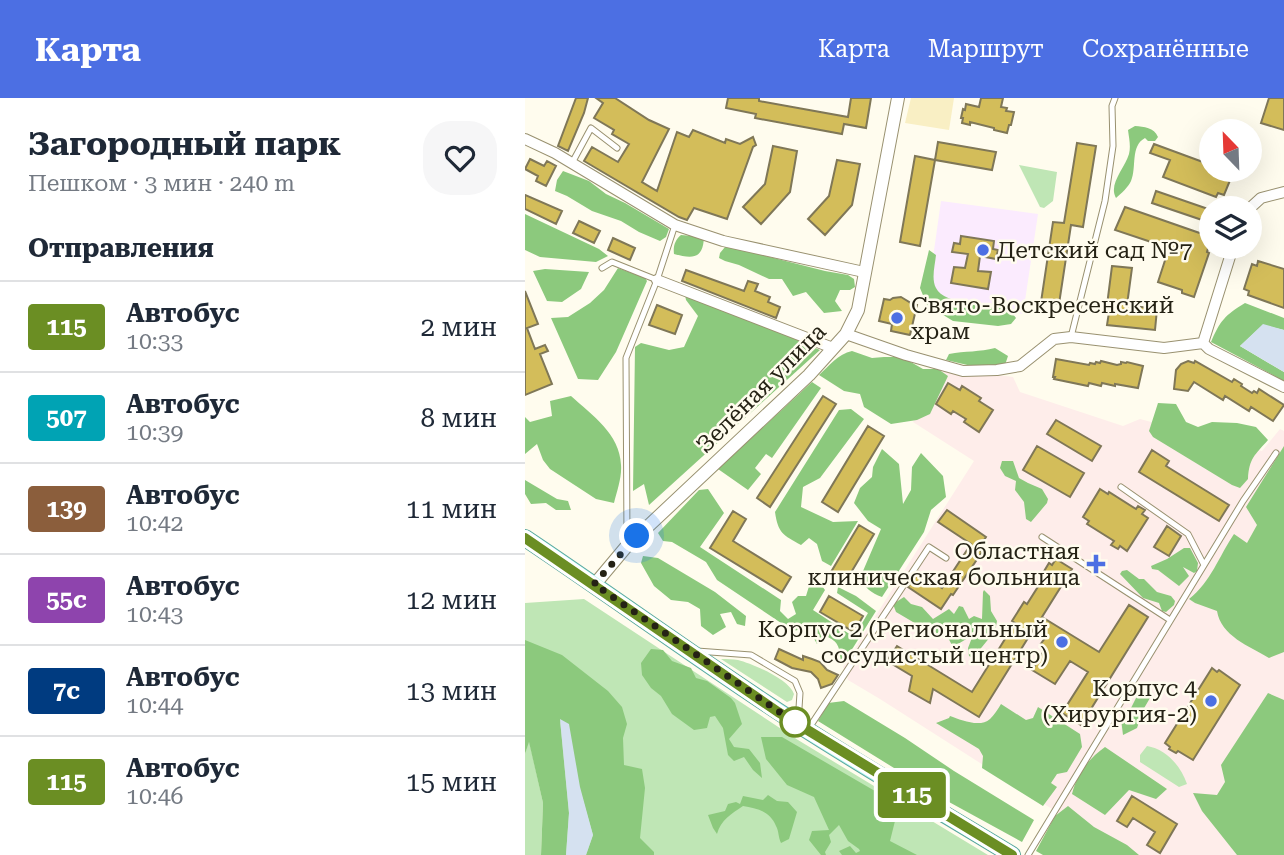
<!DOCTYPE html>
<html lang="ru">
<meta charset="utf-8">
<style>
:root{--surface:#fff;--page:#f6f6f7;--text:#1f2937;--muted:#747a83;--line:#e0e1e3;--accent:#4c6fe3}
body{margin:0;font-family:"Roboto Serif",serif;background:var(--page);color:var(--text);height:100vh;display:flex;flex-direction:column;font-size:26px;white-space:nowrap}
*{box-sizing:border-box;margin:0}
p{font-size:23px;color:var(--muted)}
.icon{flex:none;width:38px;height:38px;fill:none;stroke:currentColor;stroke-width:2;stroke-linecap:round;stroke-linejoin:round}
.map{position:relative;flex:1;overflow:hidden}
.details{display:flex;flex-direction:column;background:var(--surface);width:525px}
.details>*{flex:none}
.badge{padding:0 14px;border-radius:5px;font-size:24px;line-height:46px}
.needle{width:46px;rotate:337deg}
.tools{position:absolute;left:674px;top:21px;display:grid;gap:14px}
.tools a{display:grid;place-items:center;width:63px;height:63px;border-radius:50%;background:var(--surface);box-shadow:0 7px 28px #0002;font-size:35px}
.you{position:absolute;width:35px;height:35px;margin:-18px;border:5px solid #fff;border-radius:50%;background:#1a73e8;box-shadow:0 0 0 10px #1a73e833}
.map>.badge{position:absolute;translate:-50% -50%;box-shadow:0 0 0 4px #fff}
h2{padding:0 28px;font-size:26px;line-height:63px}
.round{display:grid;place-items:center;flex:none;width:74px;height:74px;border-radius:28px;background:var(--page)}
.overview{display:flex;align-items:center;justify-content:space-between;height:119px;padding:0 28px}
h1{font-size:33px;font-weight:700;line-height:52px}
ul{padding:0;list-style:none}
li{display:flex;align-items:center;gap:21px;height:91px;padding:0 28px;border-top:2px solid var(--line)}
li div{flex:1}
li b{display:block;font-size:26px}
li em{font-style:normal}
li .badge{min-width:77px;font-weight:700;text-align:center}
header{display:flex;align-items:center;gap:42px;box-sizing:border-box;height:98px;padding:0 35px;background:var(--accent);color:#fff}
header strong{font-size:33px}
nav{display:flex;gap:38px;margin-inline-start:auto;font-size:24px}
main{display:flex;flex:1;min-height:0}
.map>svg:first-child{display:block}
</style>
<header>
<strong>Карта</strong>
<nav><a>Карта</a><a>Маршрут</a><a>Сохранённые</a></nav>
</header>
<main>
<section class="details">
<div class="overview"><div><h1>Загородный парк</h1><p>Пешком · 3 мин · 240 m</p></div><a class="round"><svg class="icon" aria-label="heart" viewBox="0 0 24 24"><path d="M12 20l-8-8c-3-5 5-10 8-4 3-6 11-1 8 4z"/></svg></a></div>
<h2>Отправления</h2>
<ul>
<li><span class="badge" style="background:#6b8e23;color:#fff">115</span><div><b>Автобус</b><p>10:33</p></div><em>2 мин</em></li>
<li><span class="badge" style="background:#00a3b4;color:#fff">507</span><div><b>Автобус</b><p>10:39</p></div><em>8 мин</em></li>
<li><span class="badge" style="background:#8b5e3c;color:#fff">139</span><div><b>Автобус</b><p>10:42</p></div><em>11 мин</em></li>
<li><span class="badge" style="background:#8e44ad;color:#fff">55с</span><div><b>Автобус</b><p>10:43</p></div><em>12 мин</em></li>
<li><span class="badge" style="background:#003b80;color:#fff">7с</span><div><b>Автобус</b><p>10:44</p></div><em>13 мин</em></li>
<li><span class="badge" style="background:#6b8e23;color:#fff">115</span><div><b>Автобус</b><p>10:46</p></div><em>15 мин</em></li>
</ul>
</section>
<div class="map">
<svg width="759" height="757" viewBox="0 0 759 757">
<rect width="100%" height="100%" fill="#fffcee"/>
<path fill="#f9efc4" d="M386,0H429L424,32L380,25Z"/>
<path fill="#fbebfe" d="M416,103L513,116L498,216L402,202Z"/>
<path fill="#feedea" d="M420,270L488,279L495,294L598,328L615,321L737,353L755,331L759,333V757H599L355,601L323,582L318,569L449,363L388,324Z"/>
<path fill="#bfe6b5" d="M494,67L532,74L528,103L519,110L515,109Z
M59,501L273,642L463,757H30L0,564V505Z
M196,561C202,561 208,561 213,562C228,566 264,581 269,596L267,602L262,604Z
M4,642L18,705L16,757H0V656Z
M622,648C641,651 656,668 662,686L654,689L615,664V657Z"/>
<path fill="#8cc97d" d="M610,28C619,29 629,29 633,39L630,43H623L620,40C605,48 612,69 606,83C604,88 596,96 591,100C583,86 600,70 604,56C606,48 604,40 603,32Z
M38,73L64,83L81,96L100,105L144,131L141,139L135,143L114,134L96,123L67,113L42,98L30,93L32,82Z
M0,116L74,151L83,158L71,164L15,159L0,152Z
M156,137L179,139C178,161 168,161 149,156C148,148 150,142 156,137Z
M200,149L210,150L300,173L323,177L329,181L330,189L325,192H315L310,203L317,213L299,215L281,194L268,198L257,181H244L214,167L200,163L194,160L195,155Z
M404,152L411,157C410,167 406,181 411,190C419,207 466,208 484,211L491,220L486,226L473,228L428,223L402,207L395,190Z
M93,170L120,180L122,183L91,254L73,282L53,281L26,220L43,219L65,205L79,192Z
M20,171L64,174L56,191L37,204L22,203L8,173Z
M160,197L234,225L295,252L124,407L119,386L108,393L110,249L116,245L144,252L159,249L173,218L161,202Z
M720,205L759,220V232L738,227L715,248L759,274V283L686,244C695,223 700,217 720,205Z
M470,250L483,258L480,267L451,269L421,262L424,256C440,253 455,254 470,250Z
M327,253L347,260L359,259H377L398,271H413L423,278L405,316L392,322L366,326L339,309L335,296L319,293L294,277C304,268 313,256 327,253Z
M287,284L296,290L247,360L241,356L230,370L236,376L223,392L193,371Z
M46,298C67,317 95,336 96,367C97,379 92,393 89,405L71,401L25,371L18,362L12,346L0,356V319L5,324L27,318L25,303Z
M633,305L651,306L661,324L673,329L687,324L712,325L731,329L743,342C730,357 724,360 723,381L715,390L707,387L628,339L624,333Z
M326,311L339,321L295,380L278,389L276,409L308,424L333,423L306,468L297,463L292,446L284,440L276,447C258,437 253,435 250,414L314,312Z
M759,348V554L744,560C724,548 696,538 692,513L670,505L664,501C686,484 694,458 709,436L722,445L732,427L721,409Z
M357,351L374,366L378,406L386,392L387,369L396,355L418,378L421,399L406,412L399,434L357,499C346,495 340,490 335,480L356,431L343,423L329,405L335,390L347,379L348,369Z
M477,363H488L494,380L503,385L517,391L523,401L522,405L506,424L501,421L499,404L490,392L491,383L480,378L475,370Z
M0,382L32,401L43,403L46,412H31L21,405L6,406L0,396Z
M183,391L199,415L175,449L256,502L255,513L263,521L271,516L267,504L273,498H281L285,485L294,484L300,492L288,512L329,539L343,515L312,495L313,489L331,498L351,513L321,561L316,563C314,551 315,545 303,539L292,546L283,530L268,533L192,482L181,464L147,444L138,443L133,435L174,392Z
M659,450H665L673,465L672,473L669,475L658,469L664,478L654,488L633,472L627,471L626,468L642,461Z
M118,458L133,460L190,494L221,518L220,528L212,526L206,514L195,516L201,529L188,537L176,528L175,511L163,504L146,502L129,488L116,465Z
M602,472L614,481H619L632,494L646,498L650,503L649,507L641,514L637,513L634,505L618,500L595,476L597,473Z
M459,492L465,498L466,513L472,523L470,533L448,560L444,558L443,550L448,537L428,549L421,536L427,526L410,537L371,514L368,506L379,499L386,506L397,509L408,521L424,511L429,516L434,508L438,509L444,521L449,518L457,521L458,494Z
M0,542L37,557L83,593L97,609L102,626L98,640L99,667L117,671L120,690L115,740L129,754V757H61L68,737L35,622L44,715L41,757H16L18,705L4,644L0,656Z
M126,551L138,552L147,563L166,570L171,580L182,583L206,600L210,605L217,626L204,641L209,649L224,651L235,665L237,680L228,672L219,659L209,663L203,657L198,630L190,618L185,619L182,630L169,632L147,616L136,598L126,590L117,577L116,565Z
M614,594L625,600L618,612L612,630L598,637L596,621L605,612Z
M743,595L759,602V757H712L677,713L668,695L692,697L700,684L696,667Z
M319,603L380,640L429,673L509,722L497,744L424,704L293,623L303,605Z
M476,606L501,622L508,620L513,609L555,636L557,649L542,674L532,676L526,685L532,689L518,708L457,670L458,658L454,651L411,625L424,620L425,618C436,622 455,630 465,621C469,617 473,611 476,606Z
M236,639H257L374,707L365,743L392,757H317L314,753L325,748L331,755L335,753L334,751L323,743L314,727L304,737L306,744L300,754L301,757H296L284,742L287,733L304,732L289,699L262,687L241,661Z
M580,649L642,691L631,701L604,692L580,717L547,696C552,676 563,661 580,649Z
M243,697L252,703L263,704L272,714L264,741L256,745C253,739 254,733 251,728C245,713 231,710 218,708C206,716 196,722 192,736L188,730L183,717L200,713L203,706L211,704L215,706L218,698L238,702Z
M543,708L569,729L602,747L614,757H518L511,753L530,718Z"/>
<path fill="#d5e1f0" d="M738,226L759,232V274L715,248Z
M35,621L44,626L55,689L68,737L61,757H41L44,715Z"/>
<path fill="#d3bd5a" stroke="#7f7757" stroke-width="2" d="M51,0H63L59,15L43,53L33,48Z
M71,0H90L124,22L144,31L117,84L132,93L152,34L164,39L168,32L200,45L201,41L215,46L228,39L231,47L228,49L202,121L169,110L162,122L154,119L59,63L67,49L93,64L104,46L87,36L89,32L69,20L78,5Z
M203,0H234V3L323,19L326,0H346L341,30L319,26L317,36L230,20L231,16L201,10Z
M456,0H478L476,9L482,10L481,13L489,14L486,27H484L482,35L469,32V30L445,24V27L437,25L438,20H436L438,11L440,12L441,6L454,9Z
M744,0H759V32L736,25Z
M413,44L471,54L467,72L410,62L395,148L375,144L390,58L410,62Z
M552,45L571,48L558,129L546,127L534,206L516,204L528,124L539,125Z
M629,46L686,67V72H699L708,75L699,97L693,95L691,99L638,79L645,62L625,55Z
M248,48L272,53L265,94L236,126L218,109L240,86Z
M5,61L19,68L22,63L31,68L21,88L11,83L13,78L0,71Z
M312,62L335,66L327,107L300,137L283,121L304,98Z
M631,93L686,112V125L627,105Z
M0,97L37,113L31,126L0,111Z
M600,109L686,139L682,154L684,155L669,199L657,195V192L633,184L644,150L590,132Z
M54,123L75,133L69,145L48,135Z
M436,138L469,143L468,151L473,152L471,161L455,158L453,173L466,174L463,191L426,185L429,169L440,170L443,156L427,154L429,145L435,146Z
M88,140L110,150L105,162L83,152Z
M733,163L759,171V210L723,197L724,193L719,191L727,166L732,168Z
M587,168L607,170L602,207L632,211L630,232L582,227L585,208L582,207Z
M161,172L219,193L223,183L233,186L230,193L245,199L243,204L255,209L251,220L157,183Z
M0,193L13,226L2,230L10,251L20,247L23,253L15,256L27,286L0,297Z
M376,199L386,205L392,207L385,237L366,233L367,226L354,223L359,201L365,202L368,200Z
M132,207L157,217L150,236L124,227Z
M531,261L564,267L565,265L570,266L571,264L575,265L576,263L592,267L596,266V264L601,265L602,264L618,268L613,290L590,286V288L577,285L576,288L564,285L563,288L529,281L530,279H528Z
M663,263L669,265L670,263L707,284L709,281L717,286L716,288L727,295L729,293L732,295L734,291L759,307L748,323L726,309L724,313L700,298L698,302L669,284L663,293L649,291L651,272L656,266Z
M423,285L435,292L437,288L456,300L454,303L468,312L454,334L439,324L441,321L428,313L426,316L411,306Z
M298,298L311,306L245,409L232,400Z
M531,322L576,348L567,363L522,336Z
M343,328L359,338L313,414L297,404Z
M512,348L559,375L545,399L498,372Z
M627,352L644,363L641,368L704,407L694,423L614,374Z
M575,391L583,396L584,394L611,411L613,408L620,412L617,416L623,420L602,453L595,448L593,451L586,447L589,443L562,426L564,423L558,419Z
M422,412L461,439L453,451L457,454L428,497L426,496L416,511L383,489L394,474L417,490L446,446L413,424Z
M208,413L221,421L208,443L266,479L257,494L185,450Z
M334,427L349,436L321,483L306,474Z
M642,428L656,438L644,458L629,449Z
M531,461L547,471L517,519L574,554L604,507L623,519L556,627L537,615L563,574L545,563L530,586L507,572L520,551L515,547L520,540L508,532L454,619L408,591L405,605L384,593L387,578L362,563L372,548L447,594L490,525L487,523L499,504L502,506L521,476L518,475L524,465L527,467Z
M304,498L338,518L329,534L295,514Z
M254,551L278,562V558L287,561L295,564L302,572L313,577L307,586L296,590L293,581L286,574L267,570L250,561Z
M687,570L692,574L694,572L715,587L668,662L653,653L651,655L644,651L645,649L640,645Z
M607,698L652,726L635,755L622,747L630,734L608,720L602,729L592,723Z"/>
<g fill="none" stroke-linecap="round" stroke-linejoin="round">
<g stroke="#999170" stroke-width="7">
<path id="service" d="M47,65L66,30L92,50
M77,170L87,164L132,182
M546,239L580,103L588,48L587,8L590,0
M596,389L663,436L679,467
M517,439L645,522
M102,444L101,260L132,182L150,127
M172,553L226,557L270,583L275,595L274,610L268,619
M284,630L404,449L421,460
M503,757L718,403L751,355"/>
</g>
<g stroke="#999170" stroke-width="12">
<path id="minor" d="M0,41L30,55L150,127L198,143L339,174
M724,111L736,100L759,94
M132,182L308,250
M321,236L381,257L438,273L472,272L495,268L529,241L546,239L639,250L678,245L684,251L759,289
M678,245L708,149"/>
</g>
<g stroke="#999170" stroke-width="14">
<path id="tertiary" d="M70,486L101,449L284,277L321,236L333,212L373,0"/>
</g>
<g stroke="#5ca69c" stroke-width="18">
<path id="primary" d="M0,440C81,494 160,552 242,606C321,659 405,707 487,757"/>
</g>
<use href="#service" stroke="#fff" stroke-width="5"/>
<use href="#minor" stroke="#fff" stroke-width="10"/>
<use href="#tertiary" stroke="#fff" stroke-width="12"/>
<use href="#primary" stroke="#aff4ef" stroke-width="16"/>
</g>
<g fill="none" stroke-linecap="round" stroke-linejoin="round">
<g stroke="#fff" stroke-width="16">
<path id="line" d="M0,440L253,614L487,757"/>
</g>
<use href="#line" stroke="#6b8e23" stroke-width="10"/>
<path stroke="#252215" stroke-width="7" stroke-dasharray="0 12.6" d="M112,438L69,486L272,626L270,624"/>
</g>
<g fill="#4c6fe3" stroke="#fffcee" stroke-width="2.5">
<circle cx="458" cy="152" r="7"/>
<circle cx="372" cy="220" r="7"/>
<path d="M567.5 455.5h7v7h7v7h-7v7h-7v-7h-7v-7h7z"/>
<circle cx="537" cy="544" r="7"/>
<circle cx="686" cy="603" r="7"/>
</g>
<circle fill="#fff" stroke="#6b8e23" stroke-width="3.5" cx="270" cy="624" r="14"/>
<g text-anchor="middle" stroke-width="5" stroke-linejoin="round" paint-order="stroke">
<g font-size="23" fill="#252215" stroke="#fffcee" text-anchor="end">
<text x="472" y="160" text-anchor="start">Детский сад №7</text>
<text x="386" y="215" text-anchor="start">Свято-Воскресенский<tspan x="386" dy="26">храм</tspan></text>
<text x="555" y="461">Областная<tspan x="555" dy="26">клиническая больница</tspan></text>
<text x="523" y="539">Корпус 2 (Региональный<tspan x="523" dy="26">сосудистый центр)</tspan></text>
<text x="672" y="598">Корпус 4<tspan x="672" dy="26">(Хирургия-2)</tspan></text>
</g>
<g font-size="23" fill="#252215" stroke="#fffcee">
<text transform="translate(236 290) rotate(-45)" y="8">Зелёная улица</text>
</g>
</g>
</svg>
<div class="tools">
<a><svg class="needle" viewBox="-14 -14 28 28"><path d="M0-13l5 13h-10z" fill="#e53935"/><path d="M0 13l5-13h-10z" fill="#747a83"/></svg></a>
<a><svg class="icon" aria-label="layers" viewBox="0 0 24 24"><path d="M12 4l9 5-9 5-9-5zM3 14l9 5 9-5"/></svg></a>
</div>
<div class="you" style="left:112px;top:438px"></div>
<b class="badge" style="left:387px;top:697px;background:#6b8e23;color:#fff">115</b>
</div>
</main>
